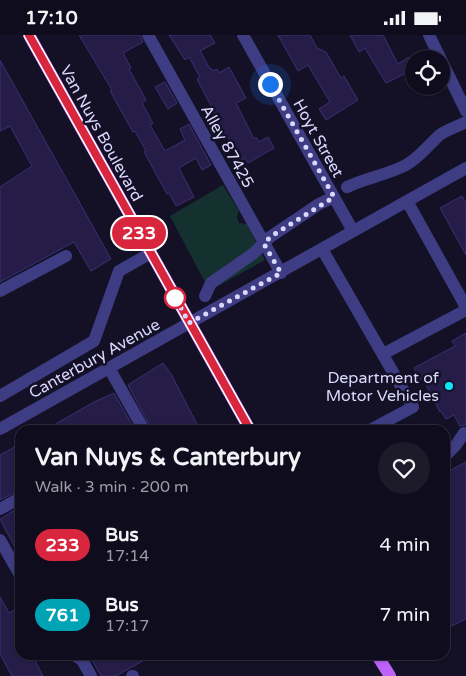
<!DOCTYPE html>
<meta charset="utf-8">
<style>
:root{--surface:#0f0d1d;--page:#1d1b2a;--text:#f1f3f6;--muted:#9b9ca4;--line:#2f2d3b}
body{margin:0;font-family:"Varela Round",sans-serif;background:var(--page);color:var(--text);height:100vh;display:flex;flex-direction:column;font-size:19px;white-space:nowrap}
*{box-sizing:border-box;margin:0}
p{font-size:16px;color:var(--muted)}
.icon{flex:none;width:28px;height:28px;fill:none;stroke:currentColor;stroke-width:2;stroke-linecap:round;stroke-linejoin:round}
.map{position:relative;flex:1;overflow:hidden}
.panel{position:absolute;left:15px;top:390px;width:435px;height:235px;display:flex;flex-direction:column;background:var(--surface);border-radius:15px;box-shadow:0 1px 4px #0004,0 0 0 1px var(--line)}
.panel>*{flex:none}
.badge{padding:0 10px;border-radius:16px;font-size:18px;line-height:32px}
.buttons{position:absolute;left:405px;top:15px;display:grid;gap:10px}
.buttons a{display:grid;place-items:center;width:45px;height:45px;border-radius:50%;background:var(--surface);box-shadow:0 1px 4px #0004,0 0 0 1px var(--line);font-size:25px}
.you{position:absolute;width:25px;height:25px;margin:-12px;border:4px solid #fff;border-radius:50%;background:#1a73e8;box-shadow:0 0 0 8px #1a73e833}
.map>.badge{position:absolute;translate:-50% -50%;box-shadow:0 0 0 2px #fff}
.round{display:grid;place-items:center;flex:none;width:52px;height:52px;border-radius:26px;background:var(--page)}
.overview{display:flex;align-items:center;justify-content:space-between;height:85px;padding:0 20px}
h1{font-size:24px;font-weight:700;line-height:38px}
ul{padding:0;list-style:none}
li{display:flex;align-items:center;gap:15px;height:70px;padding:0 20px}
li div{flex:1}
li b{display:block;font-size:19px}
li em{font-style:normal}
li .badge{min-width:55px;font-weight:700;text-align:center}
.status{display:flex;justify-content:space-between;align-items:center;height:35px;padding:0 25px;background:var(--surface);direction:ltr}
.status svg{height:14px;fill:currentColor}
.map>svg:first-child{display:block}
</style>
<div class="status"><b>17:10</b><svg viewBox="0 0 49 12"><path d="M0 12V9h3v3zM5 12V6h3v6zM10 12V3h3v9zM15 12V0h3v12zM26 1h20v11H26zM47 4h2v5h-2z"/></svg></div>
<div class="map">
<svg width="466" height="641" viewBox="0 0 466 641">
<rect width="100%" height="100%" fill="#141127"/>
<path fill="#14312f" d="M223,150L239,176L237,182L239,188L247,189L265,225L213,254L206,249L170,181Z"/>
<path fill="#251d48" stroke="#3b3073" d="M79,0H140L143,7L123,18L131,33L129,34L146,65L142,68L153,88L150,90L165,116L185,105L180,94L189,89L211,130L202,135L196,123L179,133L194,162L176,171L169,158L167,159L144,117L146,116L135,96L133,97L110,56L112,55Z
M169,0H210L215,8L200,16L210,34L211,33L213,36L217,34L219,38L229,32L246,63L236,68L254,104L256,102L259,107L268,102L274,113L248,128L245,123L240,126L197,44L200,42L189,22L185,25Z
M278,0H310L317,13L326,17L341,43L344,41L358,65L326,85L319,74L330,67L308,30L298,36Z
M350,0H383L398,29L409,22L414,34L386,48L365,13L359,17Z
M0,25L111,224L91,236L74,207L0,247V152L32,131L10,91L0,96Z
M165,47L177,68L168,74L155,52Z
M462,161L466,168V220L440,173Z
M466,298V390L460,391L454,380L446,384L441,376L440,377L423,344L421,345L414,333L455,311L452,306Z
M163,328L171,339L200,395H152L128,350Z
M114,358L135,395H45L96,366Z
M20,409V455L0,465V420Z
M466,427V584L445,594V438Z
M20,472V522L0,484Z
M0,562L9,578L20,572V584L14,587L20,598V620H32L43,641H12L0,619Z
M89,620H153L116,641H101Z"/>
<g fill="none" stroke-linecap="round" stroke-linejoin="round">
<path stroke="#3e3d84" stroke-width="12" d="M148,0L281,238
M243,0L353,196
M429,0L466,76
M347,152C366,143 387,140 406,130C420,122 429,109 441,99C449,94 458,91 466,87
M407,166L466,272
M322,214L413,372L370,395
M0,256L66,221
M205,261L211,248L254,218L270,202L319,169L334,162
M383,319L466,275
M109,333L144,395
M0,361L94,306L119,236L151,218
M0,394L466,133
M445,421L456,410L464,398
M0,474L20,463
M0,505L20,540
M74,620L82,625L91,641
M132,641H133"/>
<path stroke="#bd63fa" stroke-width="12" d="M29,0L250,395
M377,620L390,641"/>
</g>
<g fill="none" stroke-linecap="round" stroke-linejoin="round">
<g stroke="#fff" stroke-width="11">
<path id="line" d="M29,0L250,395"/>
</g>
<use href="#line" stroke="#d7263d" stroke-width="8"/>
<path stroke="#dbd8fe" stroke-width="5" stroke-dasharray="0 9" d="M175,263L174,260L189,288L281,238L264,209L270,202L334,162L270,49"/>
</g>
<circle fill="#fff" stroke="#d7263d" stroke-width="2.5" cx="175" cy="263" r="10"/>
<circle fill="#0be6f7" stroke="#141127" stroke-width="2" cx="449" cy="351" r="5"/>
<g text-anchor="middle" stroke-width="5" stroke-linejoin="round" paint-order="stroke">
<g font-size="16" fill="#dbd8fe" stroke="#141127">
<text transform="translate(102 98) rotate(61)" y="6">Van Nuys Boulevard</text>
<text transform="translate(319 103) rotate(61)" y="6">Hoyt Street</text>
<text transform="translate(228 111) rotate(61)" y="6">Alley 87425</text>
<text transform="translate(94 323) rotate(-29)" y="6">Canterbury Avenue</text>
</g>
<g font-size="16" fill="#dbd8fe" stroke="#141127" text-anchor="end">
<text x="439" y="348">Department of<tspan x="439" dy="18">Motor Vehicles</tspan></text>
</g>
</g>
</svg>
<div class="buttons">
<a><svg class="icon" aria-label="locate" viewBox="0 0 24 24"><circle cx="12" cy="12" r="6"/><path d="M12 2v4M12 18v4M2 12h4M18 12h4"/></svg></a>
</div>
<div class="you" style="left:270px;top:49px"></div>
<b class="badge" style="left:139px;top:198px;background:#d7263d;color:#fff">233</b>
<section class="panel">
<div class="overview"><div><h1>Van Nuys &amp; Canterbury</h1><p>Walk · 3 min · 200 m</p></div><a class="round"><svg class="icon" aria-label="heart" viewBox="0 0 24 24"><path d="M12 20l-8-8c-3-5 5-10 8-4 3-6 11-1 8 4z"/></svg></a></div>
<ul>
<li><span class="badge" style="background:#d7263d;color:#fff">233</span><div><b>Bus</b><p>17:14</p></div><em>4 min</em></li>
<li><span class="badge" style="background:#00a3b4;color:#fff">761</span><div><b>Bus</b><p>17:17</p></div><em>7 min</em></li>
</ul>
</section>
</div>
